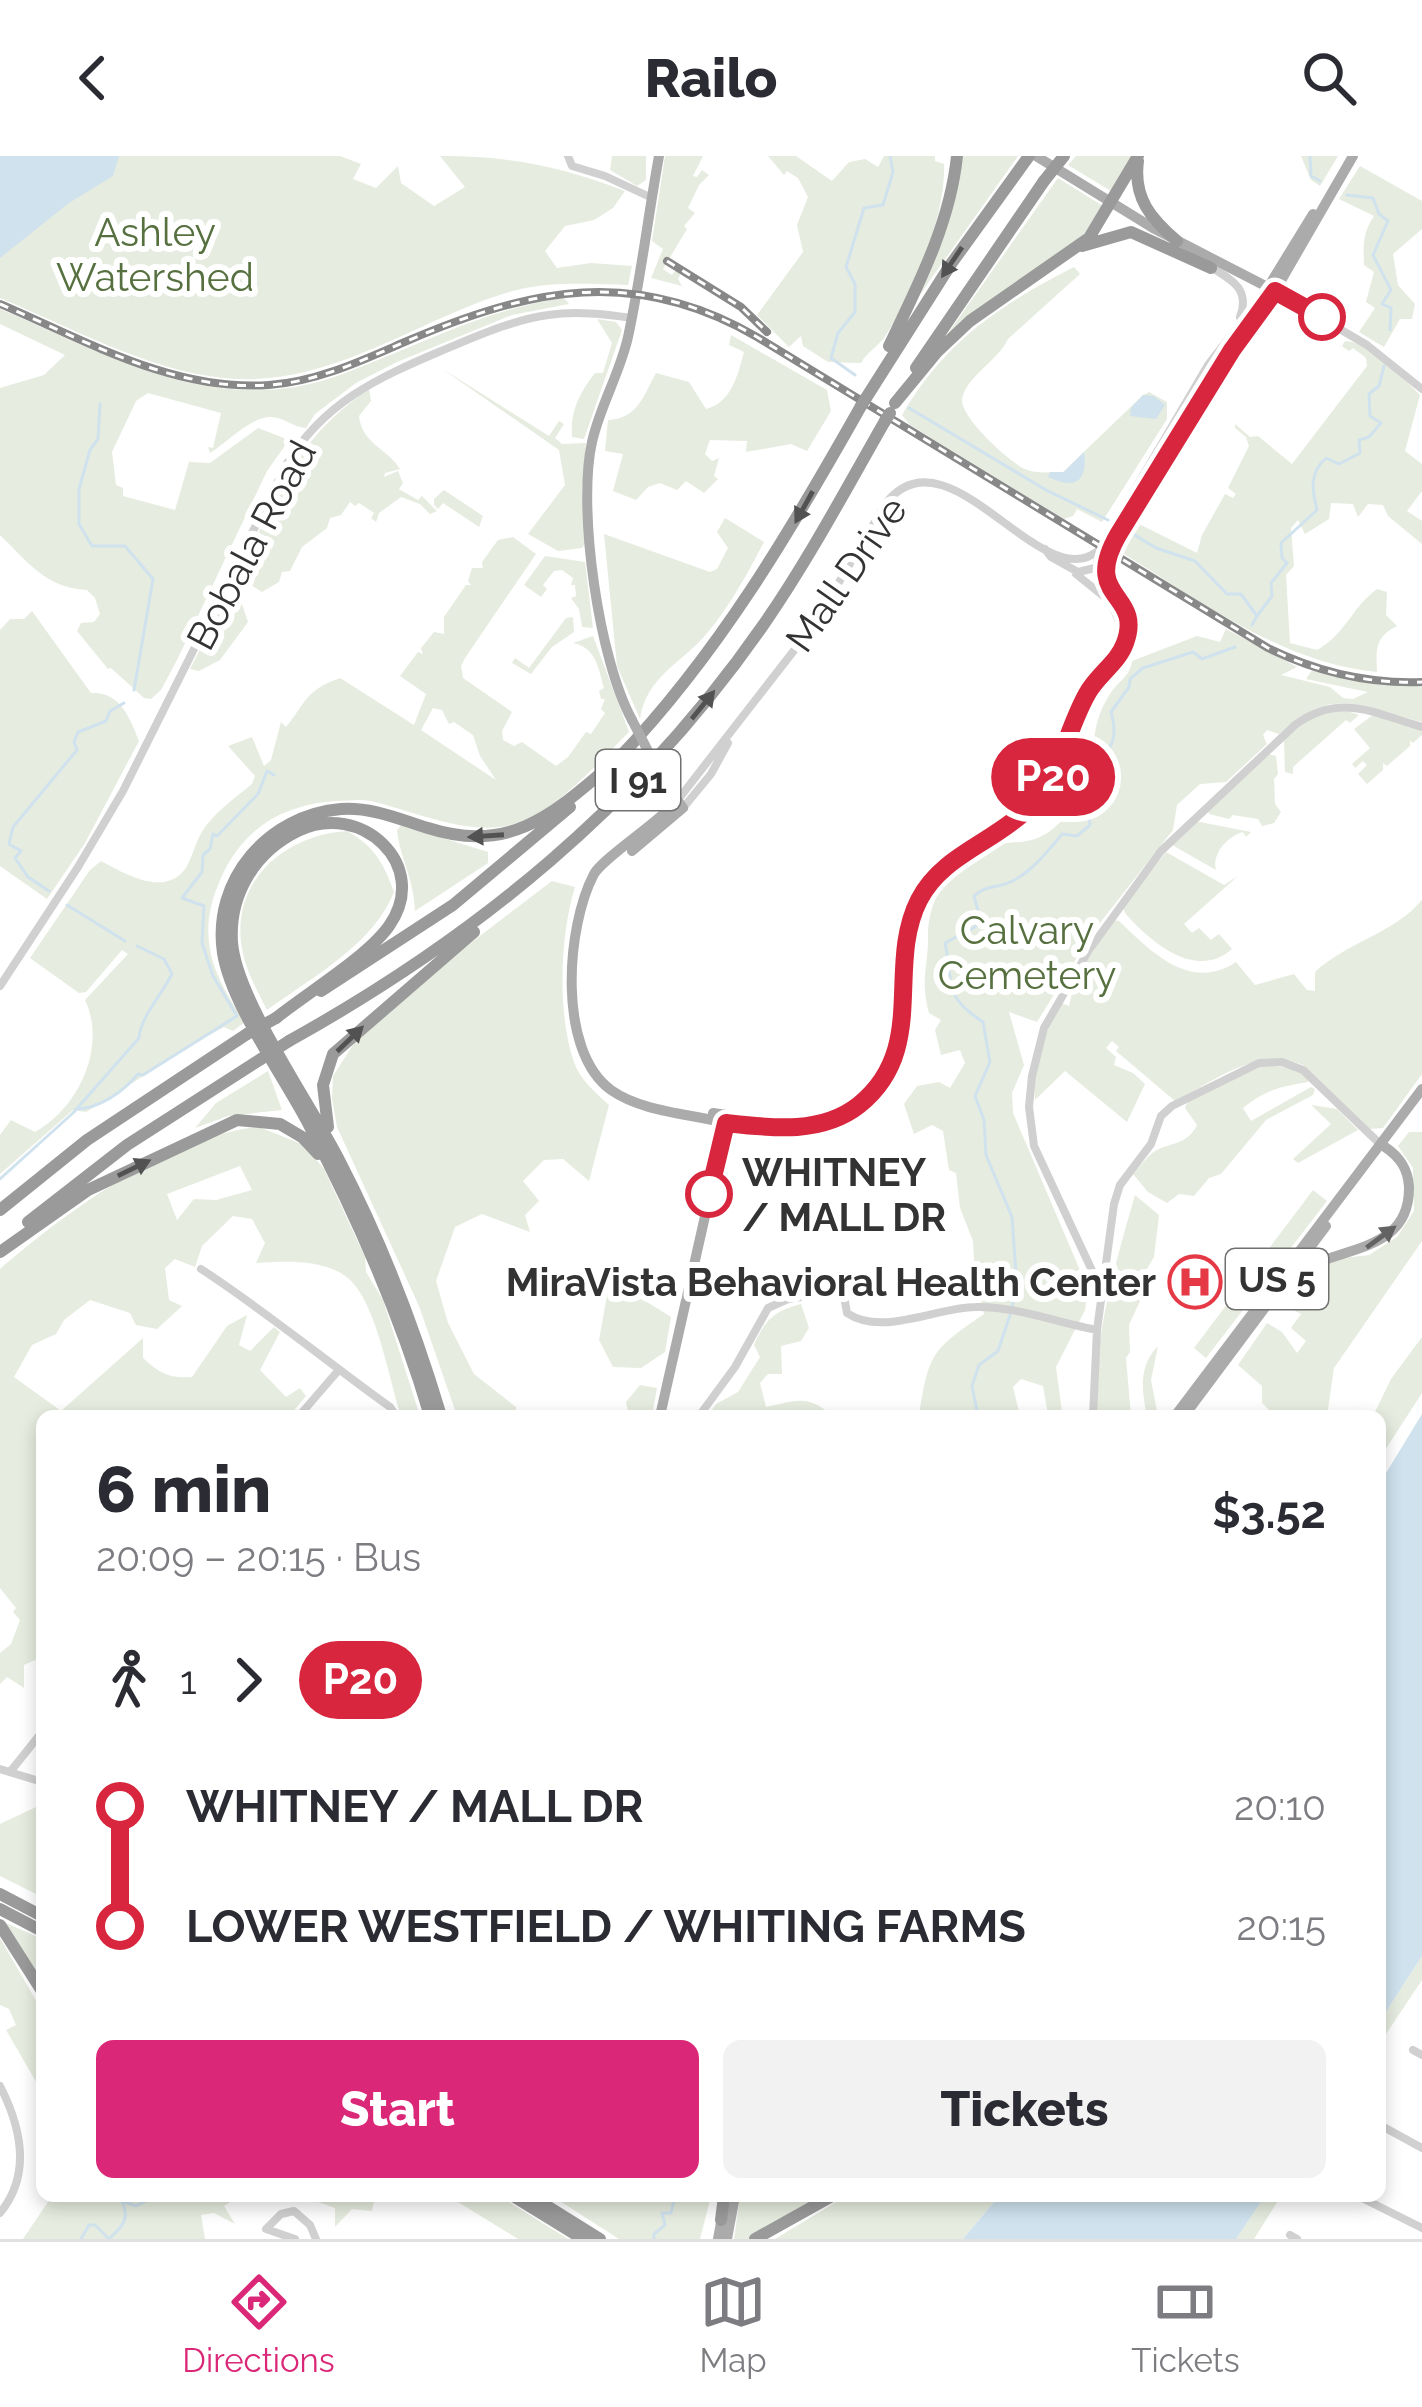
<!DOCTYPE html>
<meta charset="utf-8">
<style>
:root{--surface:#fff;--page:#f2f2f3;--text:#2b2b33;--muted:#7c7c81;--line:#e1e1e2;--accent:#db2777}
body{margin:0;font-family:Raleway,sans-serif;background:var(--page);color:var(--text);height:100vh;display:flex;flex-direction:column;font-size:45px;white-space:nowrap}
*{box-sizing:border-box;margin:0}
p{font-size:39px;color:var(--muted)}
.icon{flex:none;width:66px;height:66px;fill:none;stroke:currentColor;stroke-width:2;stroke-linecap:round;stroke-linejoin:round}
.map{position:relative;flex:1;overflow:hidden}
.drawer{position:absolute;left:36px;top:1254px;width:1350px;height:792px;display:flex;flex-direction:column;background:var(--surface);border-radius:18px;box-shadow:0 6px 18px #0003}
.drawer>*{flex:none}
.badge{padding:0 24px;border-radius:39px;font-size:42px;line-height:78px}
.map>.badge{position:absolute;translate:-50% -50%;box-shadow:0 0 0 6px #fff}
.legs{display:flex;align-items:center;gap:18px;height:132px;padding:0 60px;font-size:39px}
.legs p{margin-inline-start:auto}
.summary{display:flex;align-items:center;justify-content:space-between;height:204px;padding:0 60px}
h1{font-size:66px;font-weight:800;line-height:90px}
.action{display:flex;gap:24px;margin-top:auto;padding:24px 60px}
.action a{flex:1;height:138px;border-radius:18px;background:var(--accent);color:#fff;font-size:48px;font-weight:800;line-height:138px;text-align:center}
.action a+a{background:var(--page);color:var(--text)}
ul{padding:0 60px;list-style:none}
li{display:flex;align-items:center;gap:42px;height:120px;font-size:45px}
li i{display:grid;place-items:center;width:18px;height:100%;margin:0 15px;background:currentColor}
li i::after{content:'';width:30px;height:30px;margin:-15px;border:9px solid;border-radius:50%;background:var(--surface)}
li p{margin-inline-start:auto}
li:first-child i{background:linear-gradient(#0000 50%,currentColor 0)}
li:last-child i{background:linear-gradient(currentColor 50%,#0000 0)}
header{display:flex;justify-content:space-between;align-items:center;height:156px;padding:0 60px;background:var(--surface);font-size:54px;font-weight:800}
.tabs{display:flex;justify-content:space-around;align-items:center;height:168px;border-top:3px solid var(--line);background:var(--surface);font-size:33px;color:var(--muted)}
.tabs a{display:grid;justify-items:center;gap:6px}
.tabs .on{color:var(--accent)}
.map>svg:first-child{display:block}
</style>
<header><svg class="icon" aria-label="back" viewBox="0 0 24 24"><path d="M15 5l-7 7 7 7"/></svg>Railo<svg class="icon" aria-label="search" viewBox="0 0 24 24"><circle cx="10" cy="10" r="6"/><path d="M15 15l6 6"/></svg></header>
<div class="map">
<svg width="1422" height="2083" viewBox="0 0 1422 2083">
<rect width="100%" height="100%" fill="#fff"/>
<path fill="#e6ecdf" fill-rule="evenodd" d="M0,0H340L361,8L353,23L376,32L398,10L401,27L434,50L465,31L440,0C510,0 560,10 625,35L613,52L594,64L565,70L545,95L557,112L591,107L632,110L628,129C588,128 548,125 509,136C413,165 329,233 223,222C147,214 70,171 0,142Z
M612,0H646V24L637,30L610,14Z
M665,0H703L693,20L697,21L702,14L709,19L699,29L688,52L695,57L684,70L687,73L663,113L672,119L676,114L681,117L678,123L682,130L651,122L663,93L652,85Z
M768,0H796L832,25L849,6L865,3L878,11L884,0H935V5L944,8C946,60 914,136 886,179C879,190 867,196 861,207L828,206L803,190L801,180L789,191L757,159L803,96L797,69L808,41L798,22L787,15L784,19Z
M963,0H1018L914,147L945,65Z
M1076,0H1135L1111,35L1068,9Z
M1301,0H1338L1320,30L1311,24Z
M1360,10L1422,45V73L1393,98L1398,129L1415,148L1412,163H1400L1384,191L1359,176L1375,152L1366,146L1374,116L1364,109C1363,89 1363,76 1374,60L1339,43Z
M1058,22L1103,50L1088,75L944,183Z
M1074,111L1080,118L1008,183C998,205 965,221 962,244C961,262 1009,306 1025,313C1036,318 1051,316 1063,316L1143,239L1149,236L1167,246V263L1102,366L1077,353L1073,360L1064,363L910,269L902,259C945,185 1000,149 1074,111Z
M564,142L569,148L512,159L397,206L356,227L315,258L306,272C293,271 282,260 269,261C250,262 226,287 210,297L208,291L213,292L221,257L148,237L136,245L112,296L116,329L123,332V340L175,354L189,306L210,307L258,272L289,284L267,315L177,504L161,534L151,543L144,542L111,512L108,513L77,475L81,467L94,466L100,458L95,442L87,434C46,432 29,407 0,379V232L44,219L65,199L0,168V153C111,200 217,264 340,219C414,192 484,153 564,142Z
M597,163L616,166L622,174L584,283L572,281C570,255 579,238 595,217H603L612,187Z
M731,179L827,234L831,255L807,295L791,288L746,296L747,285L710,284L705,298L712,305L719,302L714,320L718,323L704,337L686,325L677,334L660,327L648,331L636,344L613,335L623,298L605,295L608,264C637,263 643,241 656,217L689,226L706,253C731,247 738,219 744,196L729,189Z
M1345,185C1374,187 1400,219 1420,239L1405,295L1422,308V335L1407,355L1422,365V388L1388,360L1383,349L1368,348L1358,361L1353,348L1331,347L1329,363L1305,378L1298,364L1291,372L1294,410L1286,419L1290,487L1317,494C1345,479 1352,451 1377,433L1387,436L1386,459L1397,470C1375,481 1376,493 1377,516C1280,507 1199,443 1117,394L1135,366L1197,397L1202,379L1225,338L1233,342L1236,338L1228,332L1249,290L1246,281L1235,272V268L1250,281L1258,280L1292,308L1367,210L1366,202L1353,192L1349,195L1342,190Z
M441,212L549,280L559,265L564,268L555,282L562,288L586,287L582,336L586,386L582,392L558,395L528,378L565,329L559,294Z
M369,233L371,245L359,260C362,288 387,292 400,313L385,317L384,321L398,315L403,327L399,333L418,344L422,340L437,355L430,358L420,348L401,341L379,357L376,366L371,362L374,357L359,347L355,350L350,346L341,359L330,362L327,372L302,391L290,415L282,416L279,426L262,436L238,421C276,341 293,285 369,233Z
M444,334L483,360L479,371L443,347L438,353L434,349V343Z
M725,362L764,386C747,418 731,448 708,476C683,507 646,520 640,563L617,510L604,378L710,416L717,413L728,392L717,376Z
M513,381L536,398L465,502L461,510L463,522L512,556L502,575L503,584L514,590L522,586L556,610L568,601L586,576L591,578L605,557L601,553L605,543H601L599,535L604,532C598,510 595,491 573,487L593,480L629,576C595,609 554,660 506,670C463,678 413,655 371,645C360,643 347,645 335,645C281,649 243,673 221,722C195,779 212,818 245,866L233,875L224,871L204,882L86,956L73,954L0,1018V979L11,964L35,976C79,952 107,890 85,844L128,798L122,794L86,836L79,837L30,802L90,714L101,705C125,718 167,743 187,710C193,699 196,685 203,674C215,656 235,642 252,628L255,620L228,590L252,581L264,610L271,604L281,566L286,571C306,547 304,535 340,522L414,569L426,538L400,520L418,496L423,498L421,492L434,476L444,478V461L466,429H471L468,425L472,412H483L482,406L498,384ZM433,552L442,554L449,568L454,566L473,579L480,600L496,624L421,574Z
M545,400L585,406L593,472L582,471L579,453L571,442L576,440L575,429H571L573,422L562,414L554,415L543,429L547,433L541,441L524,429Z
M239,439L248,466L220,504L199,515L190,513L227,440Z
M32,455L91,537C120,535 130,562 139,585L85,687L47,743L0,710V474L10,463H24Z
M573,461L574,476L552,491L531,518L512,507L515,502L529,512L566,462Z
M1226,473L1297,511L1281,519L1330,531L1343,542L1353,543L1368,536L1306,523L1312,514L1355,525L1422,528V566C1359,549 1332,529 1279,578L1267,574L1263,579L1267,588L1226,626L1200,628L1177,649L1173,674L1092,777L1037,866L1009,856L1024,909L1012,937L1013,957L1088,1133L1085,1154L1056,1211L1062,1256L1048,1258L1043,1230L1021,1223L1013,1231L1020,1260H919C929,1196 932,1194 984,1158L975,1121L973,1085L960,1052L956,1017L949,1014L943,975L932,969L914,978L904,948L917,930L939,926L950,932L965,907L960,894L941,899L935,874L941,864L929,857C920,821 928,814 928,782C927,740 953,706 994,690C1008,685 1025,688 1040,681C1069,667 1083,634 1096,607C1090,587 1097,557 1110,538C1118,525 1130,521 1132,505L1197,480L1220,486Z
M1344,554L1359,559L1350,567L1346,564L1293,611V618L1285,616L1284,584C1304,566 1316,556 1344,554Z
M1373,559L1422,574V579L1413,587L1410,585V590L1387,610L1383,607V614L1367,628L1358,618L1367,609L1363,605L1355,612L1352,608L1370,592L1354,573Z
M1268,598L1276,600L1278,618L1274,623L1275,648L1281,656L1274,667L1262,670L1258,663L1233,659L1229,663L1209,658L1208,652Z
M1195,665L1251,676L1246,681L1243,676C1224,682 1212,700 1216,714L1172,689Z
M401,669L488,696V707L415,755C414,722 400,703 397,674Z
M347,675C375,691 383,706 394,736C373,789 312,821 267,854C257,834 246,815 242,793C230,725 285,679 347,675Z
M1166,696L1224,729L1238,720L1184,768L1192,777L1199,772L1211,784L1219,778L1232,793C1196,825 1150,786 1125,757L1123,751Z
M552,725L575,731C560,779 557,857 574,906C580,924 596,937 609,949L589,1025L563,1003L544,1004L523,1025L539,1045L525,1059L530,1076L482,1058L455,1071L436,1125L448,1167L474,1218L516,1251V1260H457L419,1150L337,971L332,942L333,920L355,886L459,796Z
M1422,744V918L1383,972L1370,973L1303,909C1257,890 1215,925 1175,945L1116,895L1119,891L1112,885L1106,892L1116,901L1114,909L1133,917L1145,928L1127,966L1065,915L1035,944C1033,912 1044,875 1061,847L1069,850L1075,824L1113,764L1119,765C1150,794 1189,837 1236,806L1255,829L1294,818L1307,834L1315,835V816C1347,786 1393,778 1422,744Z
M1260,909L1295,912L1309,922L1308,926C1280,931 1267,933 1243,952L1251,965L1311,931L1315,933L1313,939L1266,964L1221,1018L1209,1022L1194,1040L1179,1038L1167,1047L1148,1036L1133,1018C1139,1012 1148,999 1155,995C1172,986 1187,989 1197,969L1185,952L1187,946Z
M268,915L282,954L228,960L195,972L216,947Z
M1311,949L1337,953L1358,974L1298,1007L1293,1003L1331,968Z
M259,971L304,989L324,1013L365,1101L366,1116L383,1144L420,1260H401C389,1223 378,1157 354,1128C332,1102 286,1105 256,1107L265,1087L252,1063L233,1060L202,1090L195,1111L175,1103L165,1112L169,1144L182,1150L157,1173L136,1169L130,1157L90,1144L64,1164L56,1178L32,1189L14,1221L61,1255L143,1182V1202C159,1217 170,1223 192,1221L227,1170L247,1159L239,1189L250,1195L274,1171L280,1176L260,1214L286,1241L300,1232L306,1240L289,1260H42V1489L37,1503L24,1509V1532L7,1521L0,1528V1497L11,1488L20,1464L13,1456L16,1452L0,1432V1113C66,1056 171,979 259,971ZM240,1010L252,1034L216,1044L194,1043L177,1064L167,1038Z
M1409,976H1422V1085L1334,1212L1327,1260H1275L1262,1247V1230L1238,1209L1267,1167L1282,1176L1297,1197L1306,1185L1291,1172L1301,1158L1279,1146L1306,1118L1336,1103L1369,1099L1397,1081L1414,1055L1413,1012L1398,990Z
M1313,1034L1327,1045L1206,1202L1194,1192Z
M1135,1039L1159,1059L1154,1101L1138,1128L1140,1145L1129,1169L1130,1196L1126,1202L1131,1260H1098C1089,1195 1117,1102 1135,1039Z
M610,1123L671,1161L665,1196L641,1212L613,1211L599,1184Z
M801,1148L809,1172L801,1185L781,1190L782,1218H768L760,1227L766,1251C795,1245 808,1238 831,1259L813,1255L795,1260H708L716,1248L738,1236L760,1201L754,1189C765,1164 774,1155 801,1148Z
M1422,1181V1237L1380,1302V1260H1373L1391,1223Z
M1158,1190L1151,1224L1158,1260H1147C1141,1232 1139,1210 1158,1190Z
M640,1229L657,1232L652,1260H629L626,1246Z
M36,1651L42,1653V1741L0,1720V1668Z
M6,1767L42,1783V1827L5,1768Z
M0,1782L42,1855V1936L6,1874L16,1869L9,1853L0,1849Z
M1422,1800V1824L1380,1887V1865Z
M52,2040H239L224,2050L235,2068L214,2057L201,2059L205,2083H23Z
M319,2040H375L372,2055L352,2053L335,2071V2052L318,2046Z
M448,2040H499L568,2083H518Z
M552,2040H711L700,2083H619Z
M740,2040H824L748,2083H734Z
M846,2040H999L963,2083H775Z
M1265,2040H1281L1254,2083H1236Z"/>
<path fill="#cfe2ee" d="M0,0H119L113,20L69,47L0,102Z
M1143,239L1154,240L1165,249L1156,263L1130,260L1131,252Z
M1084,296C1088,326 1075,334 1048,321L1050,316H1064Z
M1422,1258V1800L1380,1865V1327Z
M999,2040H1265L1236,2083H963Z"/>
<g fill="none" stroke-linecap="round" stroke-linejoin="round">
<path stroke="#cfe2ee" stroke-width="3" d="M1310,0L1311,20L1320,25
M1347,39L1373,42L1379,58L1388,65L1373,99L1391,134L1382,148L1391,152L1390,174
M855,219L831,202L838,177L855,156V128L846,111L864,52L883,49L893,16L890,0
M100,248L98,283L90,294L79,333V368L92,390H125L153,423L134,534
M909,252L1046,334L1108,364
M1128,375L1156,392L1195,405L1227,438H1241L1257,460L1252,469
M1257,460L1272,440L1271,427L1287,407L1282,402L1281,387L1317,354C1312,334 1309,317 1326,302L1339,308L1360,297L1359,284L1369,281L1381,267L1370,260L1369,238L1379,230L1384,210
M49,735L28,721L15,702L21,695L9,688L13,671L77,594L74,586L78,576L106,565L110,555L124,547
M67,749L125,785
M76,953C99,953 124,935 138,918L143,919L237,860L213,820L202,787L204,750L182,742L202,716L203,699L210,693L213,678L217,680L258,638L267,615L274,619
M0,1023L73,957L139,882C140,862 162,838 172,818L164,803L137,790
M1012,1150L1017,1132L1012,1061L986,999L984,964L975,940L990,906L983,866C942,839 954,829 945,787L975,771L980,762L974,740C987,728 996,733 1010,726C1030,718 1049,694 1062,678L1077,680L1090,669C1089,656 1085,641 1088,628C1097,597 1123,596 1111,556L1129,531L1130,523L1143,512L1193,496L1202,503L1235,491
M978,1260L972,1230L979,1209L998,1195L1010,1159
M81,2083L89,2069H95L109,2083C123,2070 130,2064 122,2045L136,2050L156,2040
M654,2083V2078L665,2069L662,2057H671L675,2040"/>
<path stroke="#d0d0d0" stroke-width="8" d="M568,0L572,10L605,20L652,42
M1209,110C1230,123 1251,132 1240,161
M1045,393L1051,401L1078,416L1099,411
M1076,418L1102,439
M1104,513C1163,471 1097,442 1108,397L1232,194L1275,135L1367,189L1422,233
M677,645L813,470L886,347C949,268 1042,444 1099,394
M683,652L711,618L728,587
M0,830L78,711L123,635L286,309C323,247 377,222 441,195C475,181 512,164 548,159C576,155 604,158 632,162
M727,959L784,967
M726,967C798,976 874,974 898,890C903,870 903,847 905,827C908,794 908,759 928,731C950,698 991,685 1021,659C1059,626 1064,584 1085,541C1094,522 1111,506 1118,486C1130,452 1086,439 1100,393L1208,209L1267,133
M201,1113C267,1156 327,1206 390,1251L396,1260
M843,1135L847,1157C882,1181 937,1151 976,1151C1015,1150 1059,1167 1097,1174
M1102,1136L1034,990L1029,951L1032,920L1044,872L1089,794L1161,695L1295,569C1339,536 1374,557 1422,571
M299,1260L337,1216
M699,1260L735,1211L768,1152L788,1143L845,1134
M1093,1260L1097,1174L1114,1048L1120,1029L1151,988L1161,960L1172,950L1259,907L1282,906L1303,914L1379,987
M0,1613L42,1626
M10,1616L42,1576
M1413,1894L1422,1899
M0,1930C21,1971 32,2018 0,2057
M1380,1969L1422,1992
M1358,2040L1422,2072
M1290,2079L1297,2083
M295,2083L266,2073L281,2058L294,2055L310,2069L316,2083"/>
<path stroke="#ababab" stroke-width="10" d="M1036,0L1153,72L1275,135L1353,0
M1267,133L1313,58
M632,564C599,504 577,353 592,286C600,250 620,217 628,181C641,121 648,60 659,0
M677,645C659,666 603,702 594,718C566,771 557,895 611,934C642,956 691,958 726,967
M632,695L683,652L663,624
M1296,1118C1336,1089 1410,1099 1409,1031C1408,1013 1400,1001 1385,991
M660,1260L726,967L727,959L713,957
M1175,1260L1422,933
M1184,1260L1326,1070
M718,2083L722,2061
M727,2083L735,2040"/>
<path stroke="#9a9a9a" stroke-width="12" d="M1138,5C1133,42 1151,63 1177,85
M1082,90L1131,76L1211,112
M889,190C918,129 950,68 957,0
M916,212L1044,25
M866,242L951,108L1029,0
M895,247L937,196L970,165L1089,82L1138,0
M618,603C719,497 790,376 861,250
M321,835L453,749L570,651
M276,862C307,837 367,801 389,770C432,709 360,644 298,675C255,696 229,738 232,786C236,843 312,950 340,1006C382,1087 415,1173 441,1260
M289,885C478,780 640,647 764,468C809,403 846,333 885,265
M328,971L323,929L333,898L474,776
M0,1054L87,984L247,878
M28,1066L127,989L261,903
M0,1096L88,1034L237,964L280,968L302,981L318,998
M430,1260C400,1158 357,1061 308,967C283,919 231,848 223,797C212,724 268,659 341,653C372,651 399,663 428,672C515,700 558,653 620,601
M0,1738L42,1760
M0,1753L42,1775
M0,1769L42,1835
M513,2040L583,2083
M531,2040L600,2083
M721,2064L724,2040
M755,2083L832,2040"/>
<g stroke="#888" stroke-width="8">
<path id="rail" d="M667,105L741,151L767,176
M0,148C85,184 173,236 269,229C317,226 363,204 407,185C531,132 635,110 757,181L1268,492C1317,516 1367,528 1422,526"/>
</g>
<use href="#rail" stroke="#fff" stroke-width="3" stroke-dasharray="9" stroke-linecap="butt"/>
<path stroke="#ababab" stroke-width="10" d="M632,564L663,624"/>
<path stroke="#9a9a9a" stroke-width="12" d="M1044,25L1064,0
M861,250L866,242
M885,265L890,257
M247,878L276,862
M261,903L289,885"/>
</g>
<defs><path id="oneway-solid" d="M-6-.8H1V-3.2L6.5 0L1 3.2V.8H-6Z" transform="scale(3)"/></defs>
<g fill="#525252">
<use href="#oneway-solid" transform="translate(952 106) rotate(124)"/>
<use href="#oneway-solid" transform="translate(804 351) rotate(119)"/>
<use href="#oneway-solid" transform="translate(703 549) rotate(-51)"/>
<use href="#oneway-solid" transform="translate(486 680) rotate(176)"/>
<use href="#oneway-solid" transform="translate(350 883) rotate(-44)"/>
<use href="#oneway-solid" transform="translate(134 1012) rotate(-26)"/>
</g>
<use fill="#636363" href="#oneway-solid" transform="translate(1381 1081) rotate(-36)"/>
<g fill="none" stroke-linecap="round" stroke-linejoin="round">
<g stroke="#fff" stroke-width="27">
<path id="line-1" d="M709,1038L726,967C770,972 821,979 859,949C929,893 885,811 919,744C941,701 989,688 1023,657C1061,624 1064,579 1087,538C1097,519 1118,507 1125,487C1144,436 1081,444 1118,379L1232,194L1275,135L1322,161"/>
</g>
<use href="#line-1" stroke="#d7263d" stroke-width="18"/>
</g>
<defs>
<g id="hospital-ring" transform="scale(2.7)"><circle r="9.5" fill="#fff" stroke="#e63946" stroke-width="1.5"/><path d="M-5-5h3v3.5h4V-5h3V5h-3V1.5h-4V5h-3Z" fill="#e63946"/></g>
</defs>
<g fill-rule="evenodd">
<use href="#hospital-ring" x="1195" y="1126"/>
</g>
<g fill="#fff" stroke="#d7263d" stroke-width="6">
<circle cx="1322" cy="161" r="21"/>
<circle cx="709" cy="1038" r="21"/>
</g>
<g text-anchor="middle" stroke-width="12" stroke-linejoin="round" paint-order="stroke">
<g fill="#fff" stroke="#707070" stroke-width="3">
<rect x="596" y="594" width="84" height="60" rx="9"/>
<rect x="1226" y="1093" width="102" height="60" rx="9"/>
</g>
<g font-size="36" font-weight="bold" fill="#333">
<text x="638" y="637">I 91</text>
<text x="1277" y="1136">US 5</text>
</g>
<g font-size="39" fill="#56703f" stroke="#fff">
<text x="155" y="90">Ashley<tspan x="155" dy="45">Watershed</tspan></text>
<text x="1027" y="788">Calvary<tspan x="1027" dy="45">Cemetery</tspan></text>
</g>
<g font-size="39" fill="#333" stroke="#fff">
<text transform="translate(251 389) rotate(-62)" y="14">Bobala Road</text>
<text transform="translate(846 418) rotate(-55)" y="14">Mall Drive</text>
</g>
<g font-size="39" font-weight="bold" fill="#333" stroke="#fff" text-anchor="start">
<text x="742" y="1030">WHITNEY<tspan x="742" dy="45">/ MALL DR</tspan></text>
</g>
<g font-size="39" font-weight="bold" fill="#333" stroke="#fff" text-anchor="end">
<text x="1156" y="1140">MiraVista Behavioral Health Center</text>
</g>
</g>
</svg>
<b class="badge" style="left:1053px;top:621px;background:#d7263d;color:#fff">P20</b>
<section class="drawer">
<div class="summary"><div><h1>6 min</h1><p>20:09 – 20:15 · Bus</p></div><b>$3.52</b></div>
<div class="legs"><svg class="icon" aria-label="walk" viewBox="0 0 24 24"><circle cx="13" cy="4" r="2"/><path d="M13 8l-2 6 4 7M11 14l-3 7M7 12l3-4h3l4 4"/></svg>1<svg class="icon" aria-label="forward" viewBox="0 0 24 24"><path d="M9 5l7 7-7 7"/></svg><b class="badge" style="background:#d7263d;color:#fff">P20</b></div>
<ul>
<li><i style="color:#d7263d"></i><b>WHITNEY / MALL DR</b><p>20:10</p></li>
<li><i style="color:#d7263d"></i><b>LOWER WESTFIELD / WHITING FARMS</b><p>20:15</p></li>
</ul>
<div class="action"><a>Start</a><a>Tickets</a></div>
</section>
</div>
<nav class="tabs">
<a class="on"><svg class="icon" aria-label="directions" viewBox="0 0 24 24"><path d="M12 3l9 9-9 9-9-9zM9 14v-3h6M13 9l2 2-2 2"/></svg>Directions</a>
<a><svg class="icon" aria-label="map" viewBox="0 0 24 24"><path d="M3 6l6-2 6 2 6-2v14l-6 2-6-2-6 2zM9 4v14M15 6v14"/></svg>Map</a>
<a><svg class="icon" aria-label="tickets" viewBox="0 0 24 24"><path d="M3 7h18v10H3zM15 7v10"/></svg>Tickets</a>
</nav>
